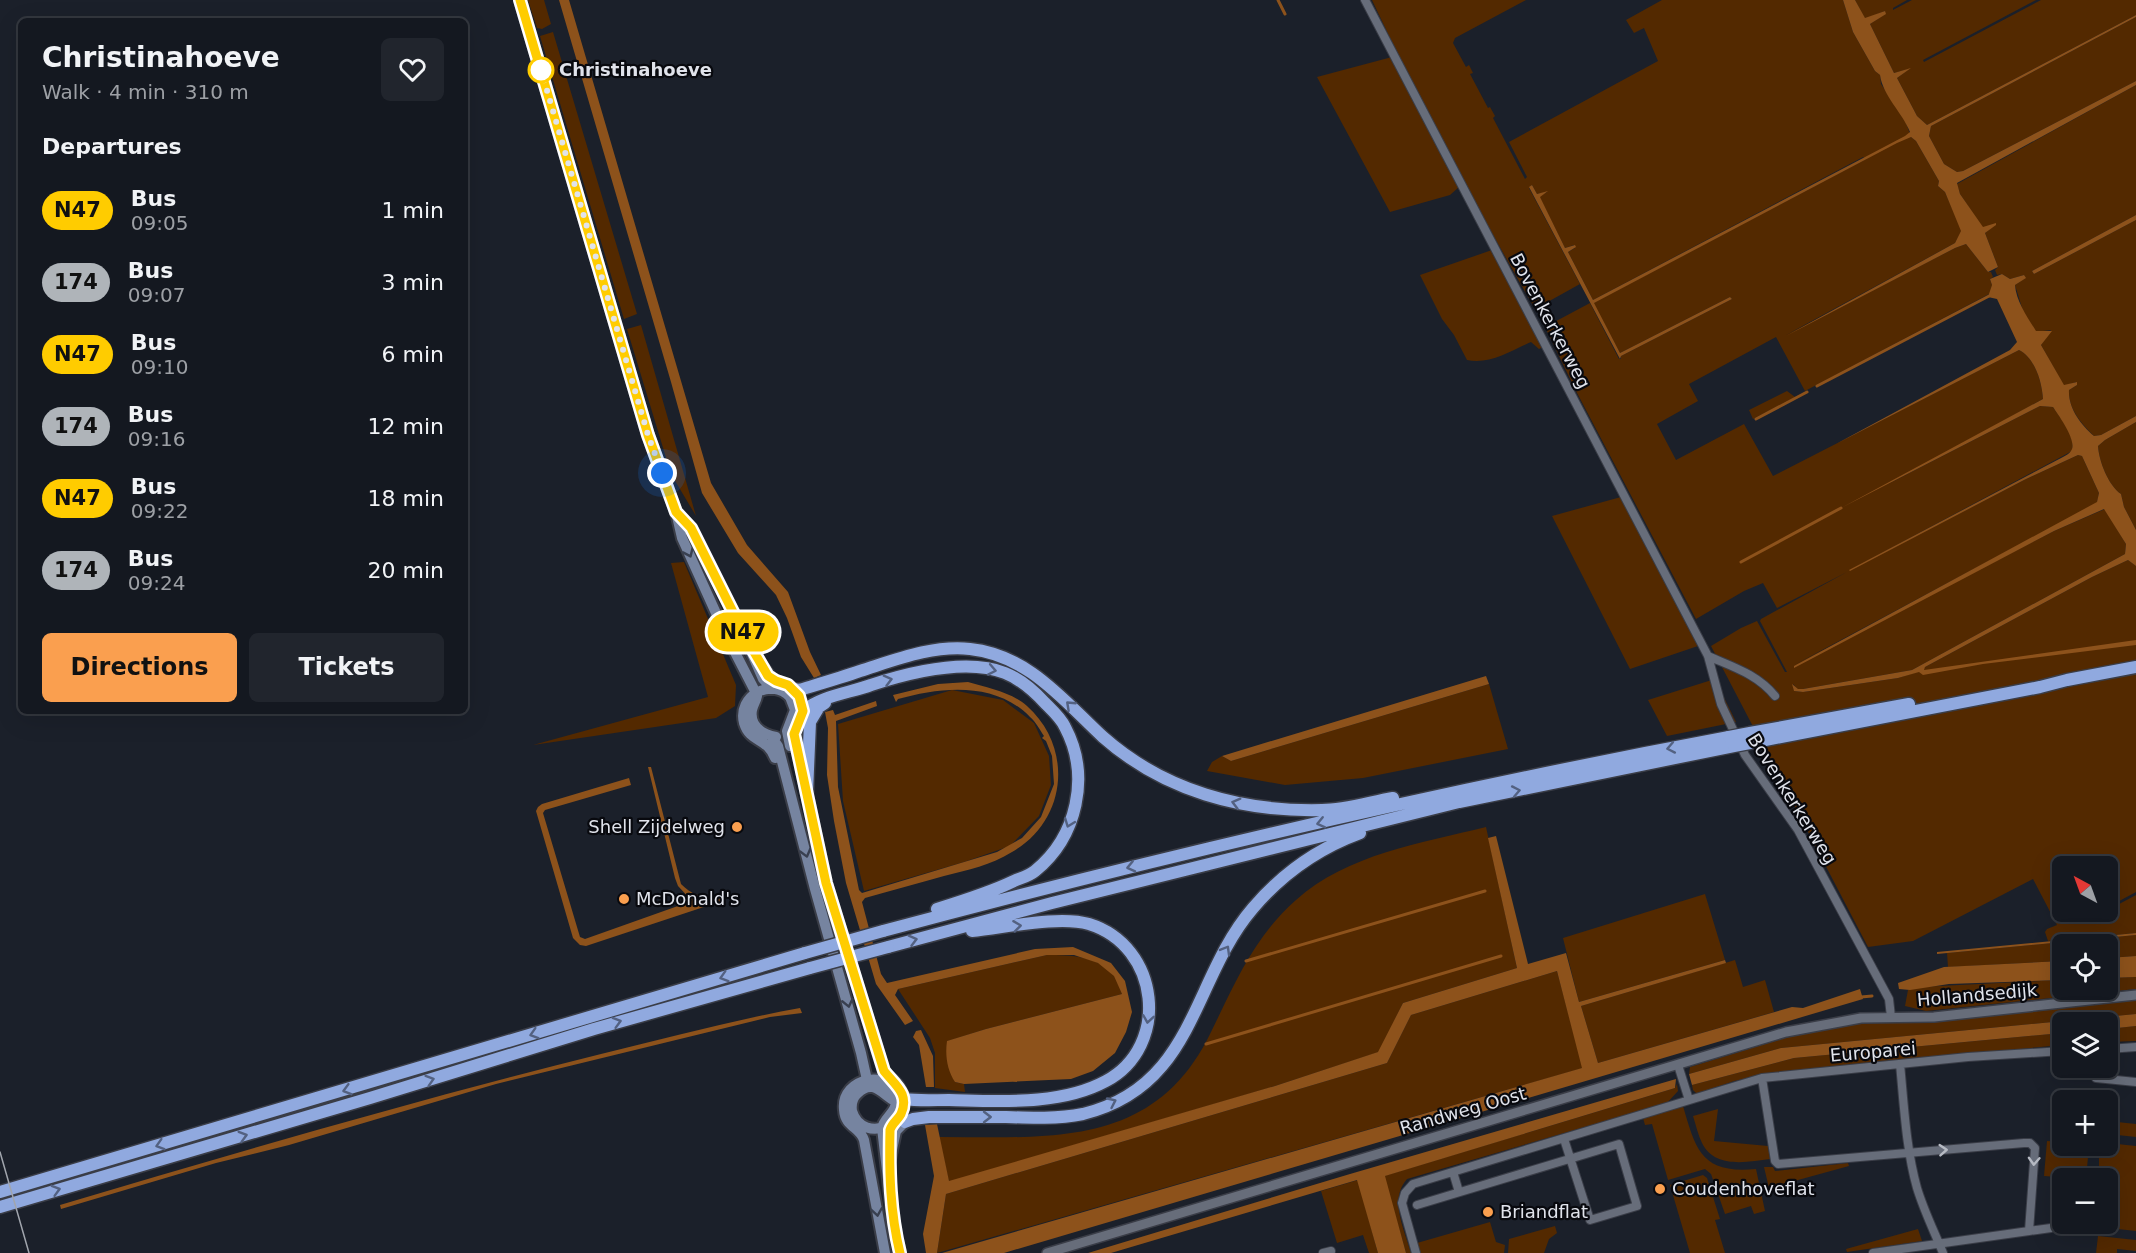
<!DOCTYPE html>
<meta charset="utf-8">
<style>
:root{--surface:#141820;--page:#21252d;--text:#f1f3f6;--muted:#9da0a5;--line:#33373e;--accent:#fa9f4f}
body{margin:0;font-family:"DejaVu Sans",sans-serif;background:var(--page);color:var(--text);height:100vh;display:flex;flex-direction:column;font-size:22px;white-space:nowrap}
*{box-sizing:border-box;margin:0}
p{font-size:20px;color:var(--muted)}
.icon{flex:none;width:33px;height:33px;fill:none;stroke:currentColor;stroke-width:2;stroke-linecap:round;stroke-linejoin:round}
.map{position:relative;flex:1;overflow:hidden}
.panel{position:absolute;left:18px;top:18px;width:450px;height:696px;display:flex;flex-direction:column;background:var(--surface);border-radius:9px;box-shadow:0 6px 24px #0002,0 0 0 2px var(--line)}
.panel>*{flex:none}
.badge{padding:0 12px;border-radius:20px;font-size:21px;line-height:39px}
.needle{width:39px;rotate:319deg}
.fabs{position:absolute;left:2052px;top:856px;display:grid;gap:12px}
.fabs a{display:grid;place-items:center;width:66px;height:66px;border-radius:9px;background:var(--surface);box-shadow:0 6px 24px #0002,0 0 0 2px var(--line);font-size:30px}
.you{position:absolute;width:30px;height:30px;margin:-15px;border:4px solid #fff;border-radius:50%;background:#1a73e8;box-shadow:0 0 0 9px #1a73e833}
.map>.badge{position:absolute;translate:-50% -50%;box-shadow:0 0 0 3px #fff}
h2{padding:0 24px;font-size:22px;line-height:54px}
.round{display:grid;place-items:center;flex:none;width:63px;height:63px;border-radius:9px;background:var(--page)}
.overview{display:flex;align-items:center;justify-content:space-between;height:102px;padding:0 24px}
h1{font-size:28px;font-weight:600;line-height:45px}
.primary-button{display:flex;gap:12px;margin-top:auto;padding:12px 24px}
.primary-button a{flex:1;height:69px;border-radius:9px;background:var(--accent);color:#111;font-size:24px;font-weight:600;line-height:69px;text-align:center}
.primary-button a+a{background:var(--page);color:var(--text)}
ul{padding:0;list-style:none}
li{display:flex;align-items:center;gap:18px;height:72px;padding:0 24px}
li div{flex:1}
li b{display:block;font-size:22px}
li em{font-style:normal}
li .badge{min-width:66px;font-weight:700;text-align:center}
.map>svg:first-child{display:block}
</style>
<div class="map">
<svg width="2136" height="1253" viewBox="0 0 2136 1253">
<rect width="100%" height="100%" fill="#1b202a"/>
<path fill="#532900" d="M528,0H544L551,24L542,29L537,28Z
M1372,0H1526L1455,38L1453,43L1466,67L1469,65L1473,73L1470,74L1488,108L1490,107L1495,116L1493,118L1525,179L1527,177L1509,142L1658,61L1644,28L1634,33L1626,20L1662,0H1843L1853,32L1875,71L1880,75L1881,84L1905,120L1911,137L1916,141L1939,181L1938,186L1945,192L1962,231L1955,243L1786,335L1955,248L1966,244L1988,272H1991L1993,277L1990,279L1992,285L1991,293L1805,391L1776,337L1689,384L1698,401L1657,424L1676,460L1744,424L1773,476L2019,350C2035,358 2042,382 2043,399L1886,485L2040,406L2053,407C2061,419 2076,436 2072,451L1850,570L2024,480L2078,455L2082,456L2099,493L2097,503L1794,665L2054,531L2105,509L2126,544L2125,554L1912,670L1803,689L1798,690L1793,684L1794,691L1803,692L1898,678L1923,670L1925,667L2092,577L2128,560L2136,566V892L2108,907V867H2062V912H2098L2085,919C2093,919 2099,912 2108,912V910L2136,895V933L2048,941L2045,932L2047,929L2057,925L2033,879L1913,941L1868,947L1711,646L1741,628L1757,621L1785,672H1787L1760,621L1761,619L1847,572L1777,608L1763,583L1744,591L1696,619L1576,391L1545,327L1590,303L1619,359H1621V356L1732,299L1730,297L1620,353L1593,303L1866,159L1863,157L1593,300L1568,252L1575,248L1574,245L1565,248L1539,196L1547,192L1537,194L1532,185L1529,188L1580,284L1535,309C1477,208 1421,105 1372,0Z
M1855,0H1907L1893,8V10L1912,0H2036L1923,60L1924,62L2041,0H2136V15L1927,125L1917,116L1897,78L1909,69L1894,73L1870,24L1885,14V11L1865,19Z
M2136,17V81L1963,171L1957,172L1944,164L1929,136L1931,126Z
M553,32L637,314L624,319L540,36Z
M1392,57L1459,187L1450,195L1390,212L1317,77Z
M2136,85V215L2032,271L2034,274L2136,220V416L2101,435L2094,436C2082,424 2068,409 2069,390L2077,385L2076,382L2064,386L2041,345L2051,330L2036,332L2023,311L2015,285L2025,278L2024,275L2010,279L2002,274L1997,275L1995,270L1998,267L1985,233L1996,224L1983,228L1960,194L1957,184Z
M1492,250L1543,347L1539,349L1531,342C1511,351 1489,365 1467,360L1454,335L1442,319L1420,275Z
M641,325L696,516L671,474L627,329Z
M1787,391L1795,397L1753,419L1749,410Z
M2136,422V530L2124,507L2121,494C2108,485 2099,461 2098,446L2105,440Z
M1621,497L1698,646L1630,669L1552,516Z
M684,562L736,685L735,706L716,718L533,745L708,697L671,563Z
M1715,679L1736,722L1667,736L1648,700Z
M1489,684L1508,749L1363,778L1285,785L1207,771L1212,762L1222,756L1231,761Z
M952,690L1003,700L1034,723L1049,756L1051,785L1039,816L1010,846L964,862L864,891L843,801L838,724Z
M1486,827L1517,968L1403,1003L1379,1052L1275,1086L949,1182L939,1137C1050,1137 1155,1149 1211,1032C1235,983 1254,937 1296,900C1347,854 1422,843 1486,827Z
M1705,894L1725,960L1579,1002L1563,938Z
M2136,935V956L2108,958V945H2062V961L1948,967L1947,953Z
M1047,955C1070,955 1099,956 1115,976C1118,981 1120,989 1122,994L986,1029L948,1041L955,1082L964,1084L965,1092L935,1088V1053L930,1038L898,989Z
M1735,960L1743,987L1765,980L1774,1012L1598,1063L1581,1006Z
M1557,971L1583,1068L937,1253L946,1194L1387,1063L1411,1015Z
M2136,977V989L1926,1011L1905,1006L1908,990L1919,987L2062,980V990H2108V978Z
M2136,999V1014L1781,1048L1689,1074L1690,1067L1808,1031L1868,1021Z
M2136,1026V1041L2108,1042V1029Z
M2062,1033V1045L1779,1072L1734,1081L1697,1094L1693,1090L1692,1085L1794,1058Z
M1677,1084L1678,1091L1667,1103L1407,1179C1389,1199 1404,1229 1411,1253H1406L1384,1176L1675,1088Z
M1683,1106C1696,1151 1702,1174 1756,1169L1765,1211L1754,1214L1751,1206L1725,1214L1711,1174L1705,1169L1668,1180L1652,1124L1645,1125L1643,1118Z
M1718,1109L1714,1141L1768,1146L1770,1159C1747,1162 1715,1169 1702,1143C1698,1135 1696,1125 1693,1116Z
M2108,1121L2136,1124V1137L2108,1134Z
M2047,1141L2062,1142V1146H2089L2086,1179L2044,1176Z
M2108,1143L2136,1146V1231L2099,1227V1224H2108V1179H2099V1146H2108Z
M1848,1163L1849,1166L1769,1188L1764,1167H1773L1775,1171Z
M1703,1175L1707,1178L1720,1219L1715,1220L1725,1253H1690L1670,1185Z
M1358,1180L1378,1253H1369L1363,1235L1337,1243L1321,1191Z
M1490,1222L1496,1242L1505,1245L1504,1253H1420L1417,1243Z
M1555,1226L1557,1233L1549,1239L1544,1253H1508L1509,1239Z
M1918,1229L1922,1241L1847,1252L1846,1249Z
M2098,1236L2136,1240V1251L2117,1249V1253H2096Z"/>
<path fill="#8d521b" d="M559,0H569L711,483L747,545L788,592L810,652L821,675L814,678L801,657L787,618L776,595L738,553L702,493L671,382Z
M1843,0H1855L1865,18L1885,11L1886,14L1870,24L1894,73L1911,68L1897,78L1917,116L1927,125L2136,15V17L1931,126L1929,136L1944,164L1957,172L1963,171L2136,81V85L1957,183L1960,194L1983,227L1996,223V225L1985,233L1998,267L1988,272L1966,244L1955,248L1786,336L1955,243L1961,231L1945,192L1938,186L1939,181L1916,141L1911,137L1897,143L1594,303L1620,353L1730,297L1732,299L1621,356L1620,359L1529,187L1532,185L1537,194L1548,191L1540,197L1565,248L1575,245L1576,247L1568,252L1593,300L1905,136L1910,132C1902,112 1883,96 1880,75L1875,71L1853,32Z
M2136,215V220L2034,274L2032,271Z
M2002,274L2010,279L2024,275L2026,278L2015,285C2016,301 2028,318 2036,331H2052L2041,345L2064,385L2077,382V385L2069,390C2068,408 2081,425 2094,436L2101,435L2136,416V422L2105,440L2098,446C2099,461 2108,485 2121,494L2124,507L2136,530V566L2128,560L2092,577L1925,667L1924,670L2136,640V645L1983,664L1923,675L1919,672L1898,678L1803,692L1794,691L1792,684L1798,689H1803L1912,670L2125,554L2126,544L2104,509L2054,531L1794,668V666L2097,502L2099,493L2082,456L2078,455L2024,480L1850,571L1849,570L2063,457C2066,455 2069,454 2071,451C2078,442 2059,416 2053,407L2040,406L1841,508L2043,399C2042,382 2035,358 2019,350L1836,444L2010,350L2017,342L1997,299L1988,297L1992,285L1990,279Z
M1486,676L1489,684L1231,761L1222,756Z
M968,682C988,688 1011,692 1027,706C1074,748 1067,821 1012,852C991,865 968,870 944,876C918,883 891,891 865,898L862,902L881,974L887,983L1035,949L1073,947L1111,963L1125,981L1132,1012L1126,1032L1115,1053L1093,1071L1071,1079L964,1084L955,1082C947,1070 945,1055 947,1041L986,1029L1122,994L1114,976L1098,963L1074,955H1047L898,989L895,995L913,1021L905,1025L876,984L846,883L834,821L827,775L828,728L825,712L833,710L835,715L876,701L877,706L836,721L838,787L859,890L862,893L997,852L1022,838L1041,817L1054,784L1052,756L1046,741L1042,738L1044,736C1040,730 1036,722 1030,717C995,681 941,687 898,699L896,702L893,695L938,684Z
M648,767H651L681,884C693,896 704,898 720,897L722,901L586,946L580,945L573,938L536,811L538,807L542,804L629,778L631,785L545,810L543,813L580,937L585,939L692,901L678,886L675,878Z
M1496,836L1528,964L1566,953L1579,1002L1725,960L1726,963L1581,1006L1598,1063L1792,1007L1803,1008L1860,989L1863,999L1004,1253H942L1582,1068L1557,971L1411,1015L1387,1063L946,1194L937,1253H926L923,1234L934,1176L925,1125L937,1124L949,1181L1275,1086L1378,1052L1403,1003L1517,968L1488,838Z
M2136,933V935L1937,954V952Z
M2136,956V977L2108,978V958Z
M2062,961V980L1949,984L1910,990L1899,989L1898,983L1944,967Z
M800,1008L802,1013L770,1017L496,1084L289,1145L216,1163L61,1209L60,1205C239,1152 419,1099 601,1054C667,1038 733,1020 800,1008Z
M2136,1014V1026L2108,1029V1023H2062V1033L1794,1058L1692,1085L1689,1074L1781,1048Z
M921,1030L933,1056L934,1087H926L919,1045L913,1037L916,1031Z
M1676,1079L1675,1088L1385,1176L1406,1253H1378L1357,1180L1111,1253H1088L1350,1174Z"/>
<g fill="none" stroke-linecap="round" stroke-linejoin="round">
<path stroke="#8d521b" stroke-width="3" d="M1278,0L1285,14
M1817,386L1991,295
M1756,419L1807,392
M1741,562L1841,508
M1246,961L1485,891
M1861,997L1872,996
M1206,1044L1501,956"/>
<g stroke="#3a3d47" stroke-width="10">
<path id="minor" d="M1365,0L1708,656L1721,704L1745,755L1798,830L1889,999L1891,1017
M1708,656C1733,667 1757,674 1775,696
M2108,1049L2136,1047
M1900,1064C1904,1105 1906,1149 1917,1188C1924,1211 1934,1231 1943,1253
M1678,1065L1689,1100
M1762,1078L1775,1161L1778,1164L2024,1143H2030L2035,1148L2029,1231L1873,1253
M2096,1078L2136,1082
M1453,1172L1459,1192
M1417,1205L1619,1144L1637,1206L1590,1220L1564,1139
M2029,1231L2051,1228
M1323,1253L1331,1251
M1416,1253L1402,1203L1405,1193L1413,1184L1762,1078L1968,1057L2062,1051"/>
</g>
<g stroke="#3a3d47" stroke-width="12">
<path id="tertiary" d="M1047,1253L1786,1032L1861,1018L1934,1017L2136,995"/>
</g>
<g stroke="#3a3d47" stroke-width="14">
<path id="secondary" d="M520,0L648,435L676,512L682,538L725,633L756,693
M678,514L691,528L739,624L763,679L772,689
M764,668L772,679L794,689L801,701L802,718L795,729L791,733
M757,696C756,701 753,705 752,710C749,727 762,734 776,737
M795,729L794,734L826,883L884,1072C889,1078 897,1081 900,1089C919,1122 863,1147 852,1111C851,1104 852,1098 858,1093C876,1075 886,1102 904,1105
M771,736L778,746L815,889L861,1053L867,1080L866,1087
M775,758C767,737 750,743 744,723C737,696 771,677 790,697L795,710L787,731L790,746
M890,1159L896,1131L905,1122
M885,1253L864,1140C860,1127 845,1127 844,1110C840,1076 894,1068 896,1099C897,1113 884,1117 882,1128L893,1222L900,1253"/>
</g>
<g stroke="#3a3d47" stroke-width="15">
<path id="trunk" d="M794,689L799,690C819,684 840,678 860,671C895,660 932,645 970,649C1028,655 1063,700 1103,737C1164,791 1242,812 1322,810C1345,810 1370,802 1393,798
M803,711C821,696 849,693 871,685C908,673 967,658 1005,673C1020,679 1034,691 1045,703C1052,710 1061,718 1065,727C1091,776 1077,837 1035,871C1029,876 1021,878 1014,881C989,893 963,901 937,909
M1750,733L1909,704
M1755,742L2040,687L2067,680L2136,667
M807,793L810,722L819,707L825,703
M883,931C1163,856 1445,790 1729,737
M888,947L1052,903L1459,802L1734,746
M904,1099C918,1101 934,1100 949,1100C999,1101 1060,1106 1106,1081C1171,1046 1160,946 1089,924C1059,915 1004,928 972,931
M905,1122L913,1119L929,1117C954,1117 980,1117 1006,1117C1031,1118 1058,1119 1083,1114C1196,1086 1191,980 1253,908C1282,874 1319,848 1360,833
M0,1192L805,953
M0,1207L370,1098L594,1029L810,968"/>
</g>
<use href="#minor" stroke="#676d7a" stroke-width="8"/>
<use href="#tertiary" stroke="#676d7a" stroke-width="9"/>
<use href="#secondary" stroke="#7684a0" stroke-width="10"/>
<use href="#trunk" stroke="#90a9df" stroke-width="12"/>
<path stroke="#a1a5ad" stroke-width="1.5" d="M0,1152L29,1253"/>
<g stroke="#3a3d47" stroke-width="15" stroke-linecap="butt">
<path id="trunk-bridge" d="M1729,737L1750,733
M1734,746L1755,742
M805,953L883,931
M810,968L888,947"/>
</g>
<use href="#trunk-bridge" stroke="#90a9df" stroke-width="12"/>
</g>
<defs><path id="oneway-chevron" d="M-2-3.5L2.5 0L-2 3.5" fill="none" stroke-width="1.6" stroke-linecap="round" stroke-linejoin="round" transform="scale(1.5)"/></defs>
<g stroke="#394050">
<use href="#oneway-chevron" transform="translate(689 553) rotate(66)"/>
<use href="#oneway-chevron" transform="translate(806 853) rotate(75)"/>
<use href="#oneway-chevron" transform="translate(848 1003) rotate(77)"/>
<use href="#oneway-chevron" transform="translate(877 1212) rotate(81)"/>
</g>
<g stroke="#536181">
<use href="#oneway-chevron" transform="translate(992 670) rotate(11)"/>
<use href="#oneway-chevron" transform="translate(888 680) rotate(-15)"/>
<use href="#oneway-chevron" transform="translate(1070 705) rotate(-137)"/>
<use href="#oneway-chevron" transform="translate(1671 748) rotate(169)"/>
<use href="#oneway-chevron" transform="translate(1516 791) rotate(-11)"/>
<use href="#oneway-chevron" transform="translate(1236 803) rotate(-165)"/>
<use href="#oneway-chevron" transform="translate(1069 823) rotate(111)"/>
<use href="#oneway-chevron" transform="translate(1321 823) rotate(167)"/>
<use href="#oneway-chevron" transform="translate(1131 867) rotate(167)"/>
<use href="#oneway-chevron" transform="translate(1017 926) rotate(-7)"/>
<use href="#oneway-chevron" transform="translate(913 940) rotate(-15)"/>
<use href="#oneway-chevron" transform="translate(1226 950) rotate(-60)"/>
<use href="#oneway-chevron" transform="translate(724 977) rotate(163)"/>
<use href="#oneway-chevron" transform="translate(1148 1019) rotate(99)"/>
<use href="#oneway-chevron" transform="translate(617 1022) rotate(-16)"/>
<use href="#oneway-chevron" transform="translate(534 1034) rotate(163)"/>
<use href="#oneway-chevron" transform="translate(430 1080) rotate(-17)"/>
<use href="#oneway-chevron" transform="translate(347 1090) rotate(164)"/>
<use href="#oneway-chevron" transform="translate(1112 1102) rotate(-25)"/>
<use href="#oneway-chevron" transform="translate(987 1117)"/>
<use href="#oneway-chevron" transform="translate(243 1136) rotate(-16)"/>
<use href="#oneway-chevron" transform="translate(160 1145) rotate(163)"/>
<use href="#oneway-chevron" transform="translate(56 1190) rotate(-16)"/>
</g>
<g stroke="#b6bac3">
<use href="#oneway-chevron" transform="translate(1943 1150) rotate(-4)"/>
<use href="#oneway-chevron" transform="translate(2034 1161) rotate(93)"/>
</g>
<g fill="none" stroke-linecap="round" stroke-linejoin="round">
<g stroke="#fff" stroke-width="14">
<path id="line" d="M520,0L648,435L676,512L691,528L747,640L768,676L776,681L788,685L799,696L803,711L794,734L826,883L884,1071C895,1085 910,1094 901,1114C898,1120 892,1123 890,1130C889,1171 890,1212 900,1253"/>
</g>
<use href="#line" stroke="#fc0" stroke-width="9"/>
<path stroke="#e0e3eb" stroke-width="6" stroke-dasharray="0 10.8" d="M541,70L648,435L662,473"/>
</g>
<circle fill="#fff" stroke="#fc0" stroke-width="3" cx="541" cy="70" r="12"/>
<g fill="#fa9f4f" stroke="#08090e" stroke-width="2">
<circle cx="737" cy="827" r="6"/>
<circle cx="624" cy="899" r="6"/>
<circle cx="1660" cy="1189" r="6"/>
<circle cx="1488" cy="1212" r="6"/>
</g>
<g text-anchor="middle" stroke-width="4.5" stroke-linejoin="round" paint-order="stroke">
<g font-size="18" font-weight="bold" fill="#e0e3eb" stroke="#08090e" text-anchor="start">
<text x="559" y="76">Christinahoeve</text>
</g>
<g font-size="18" fill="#e0e3eb" stroke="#08090e">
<text transform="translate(1550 321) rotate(62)" y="6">Bovenkerkerweg</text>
<text transform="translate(1792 799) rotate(58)" y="6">Bovenkerkerweg</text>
<text transform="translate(1977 995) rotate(-5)" y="6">Hollandsedijk</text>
<text transform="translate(1873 1052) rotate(-5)" y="6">Europarei</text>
<text transform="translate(1463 1111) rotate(-16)" y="6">Randweg Oost</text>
</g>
<g font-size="18" fill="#e0e3eb" stroke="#08090e" text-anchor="start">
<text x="725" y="833" text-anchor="end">Shell Zijdelweg</text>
<text x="636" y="905">McDonald's</text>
<text x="1672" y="1195">Coudenhoveflat</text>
<text x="1500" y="1218">Briandflat</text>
</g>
</g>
</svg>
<div class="fabs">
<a><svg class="needle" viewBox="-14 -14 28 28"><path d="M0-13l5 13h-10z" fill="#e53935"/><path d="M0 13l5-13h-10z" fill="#9da0a5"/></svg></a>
<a><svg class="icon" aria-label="locate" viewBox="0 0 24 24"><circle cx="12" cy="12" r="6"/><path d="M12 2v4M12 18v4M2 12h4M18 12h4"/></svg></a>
<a><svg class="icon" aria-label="layers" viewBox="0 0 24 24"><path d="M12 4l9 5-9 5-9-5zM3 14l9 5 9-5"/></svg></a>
<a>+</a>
<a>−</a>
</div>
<div class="you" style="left:662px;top:473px"></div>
<b class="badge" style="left:743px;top:632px;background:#fc0;color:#111">N47</b>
<section class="panel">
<div class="overview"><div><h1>Christinahoeve</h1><p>Walk · 4 min · 310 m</p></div><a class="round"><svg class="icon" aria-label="heart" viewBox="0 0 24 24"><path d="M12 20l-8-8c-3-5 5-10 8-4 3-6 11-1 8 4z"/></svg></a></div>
<h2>Departures</h2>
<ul>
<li><span class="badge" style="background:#fc0;color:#111">N47</span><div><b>Bus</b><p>09:05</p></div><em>1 min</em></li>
<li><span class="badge" style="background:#afb4b9;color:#111">174</span><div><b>Bus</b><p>09:07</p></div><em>3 min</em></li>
<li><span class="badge" style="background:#fc0;color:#111">N47</span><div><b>Bus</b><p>09:10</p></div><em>6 min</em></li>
<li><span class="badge" style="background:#afb4b9;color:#111">174</span><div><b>Bus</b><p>09:16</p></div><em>12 min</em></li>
<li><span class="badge" style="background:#fc0;color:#111">N47</span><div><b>Bus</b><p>09:22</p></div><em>18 min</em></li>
<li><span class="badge" style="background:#afb4b9;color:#111">174</span><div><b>Bus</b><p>09:24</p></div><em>20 min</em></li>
</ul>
<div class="primary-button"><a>Directions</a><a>Tickets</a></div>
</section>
</div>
